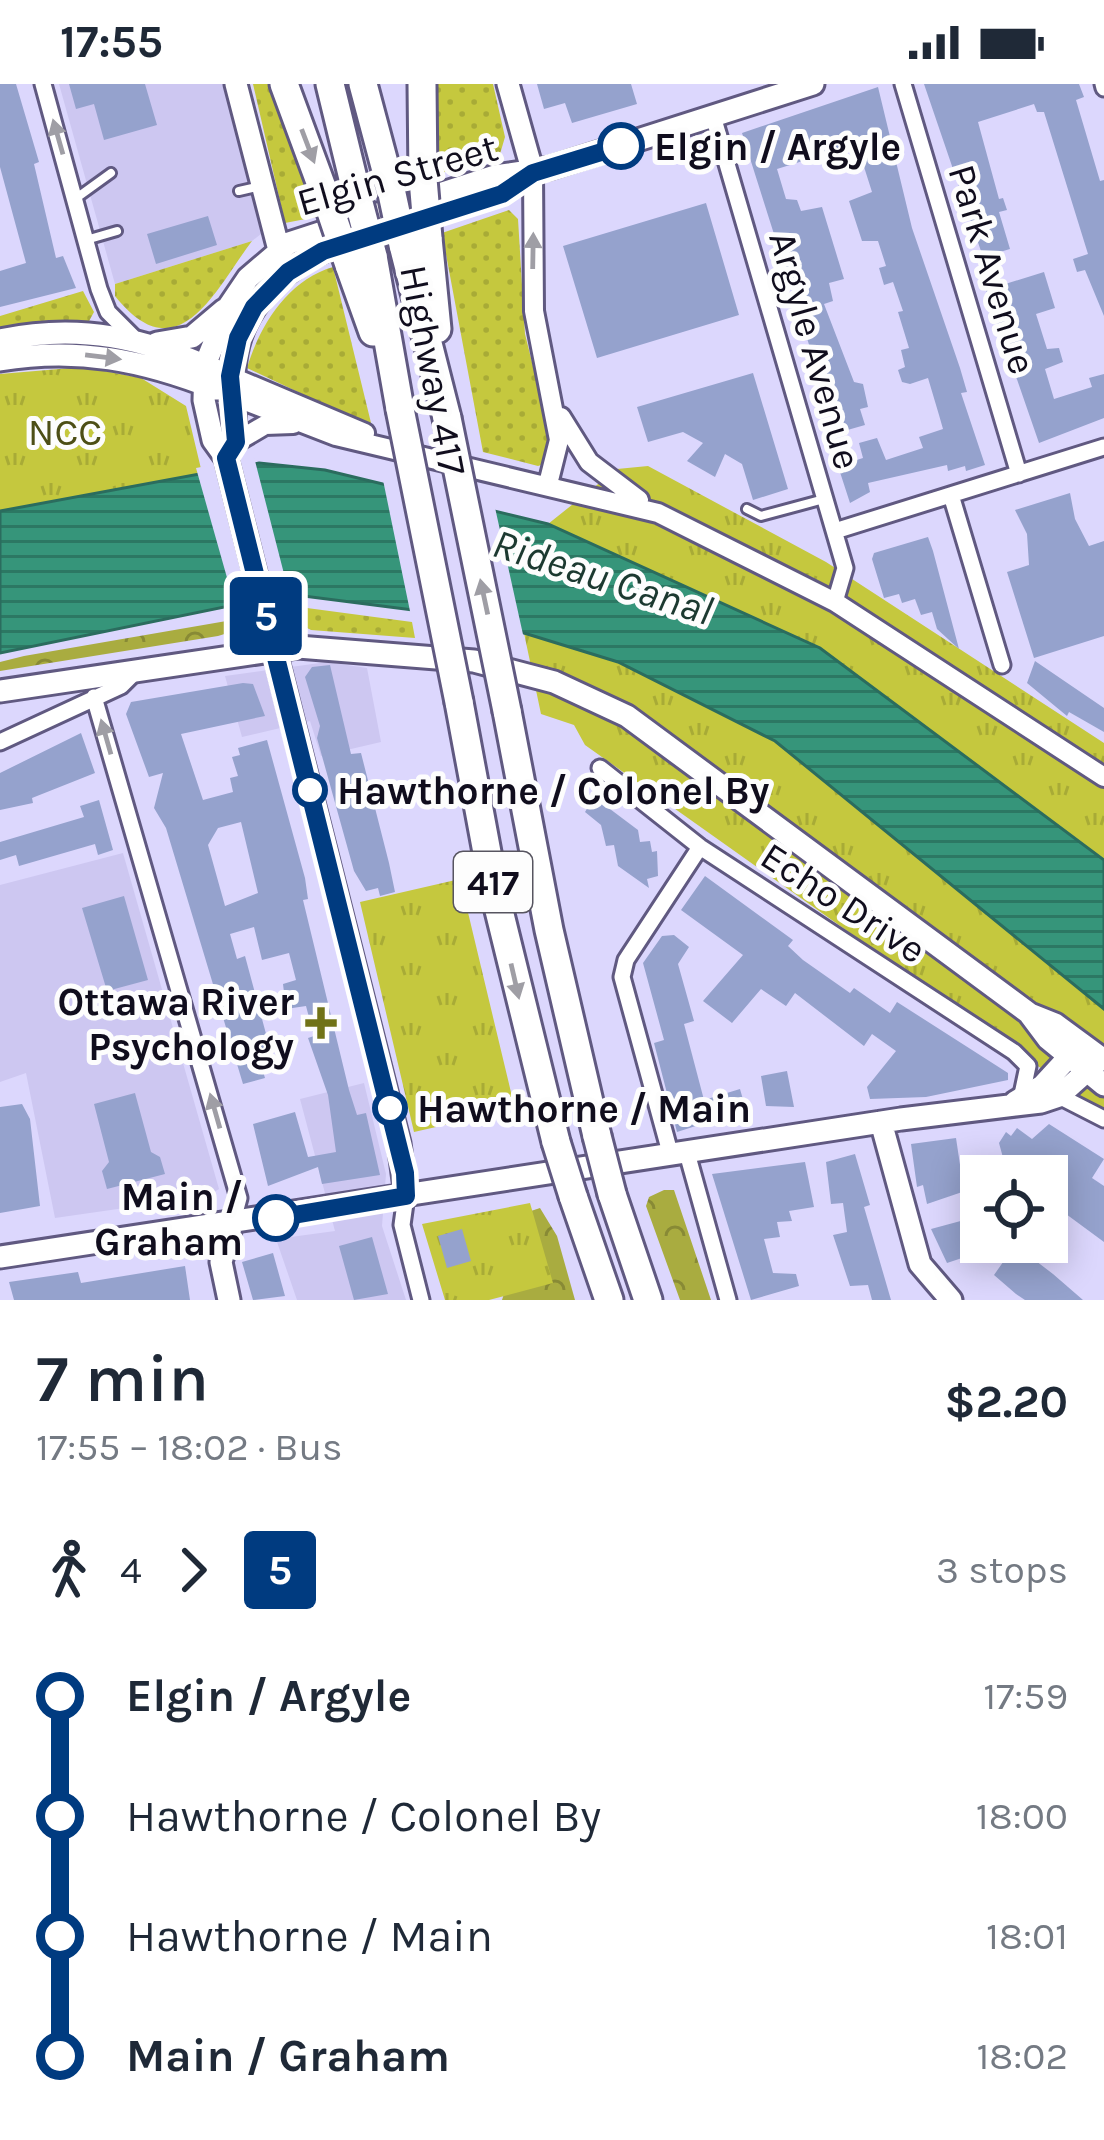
<!DOCTYPE html>
<meta charset="utf-8">
<style>
:root{--surface:#fff;--page:#f6f6f7;--text:#1f2937;--muted:#747a83}
body{margin:0;font-family:Karla,sans-serif;background:var(--page);color:var(--text);height:100vh;display:flex;flex-direction:column;font-size:45px;white-space:nowrap}
*{box-sizing:border-box;margin:0}
p{font-size:39px;color:var(--muted)}
.icon{flex:none;width:66px;height:66px;fill:none;stroke:currentColor;stroke-width:2;stroke-linecap:round;stroke-linejoin:round}
.map{position:relative;height:1216px;overflow:hidden}
.side{display:flex;flex-direction:column;background:var(--surface);flex:1}
.side>*{flex:none}
.badge{padding:0 24px;border-radius:9px;font-size:42px;line-height:78px}
.buttons{position:absolute;left:960px;top:1071px;display:grid;gap:24px}
.buttons a{display:grid;place-items:center;width:108px;height:108px;border-radius:0px;background:var(--surface);box-shadow:0 6px 30px #0003;font-size:60px}
.map>.badge{position:absolute;translate:-50% -50%;box-shadow:0 0 0 6px #fff}
.legs{display:flex;align-items:center;gap:18px;height:132px;padding:0 36px;font-size:39px}
.legs p{margin-inline-start:auto}
.summary{display:flex;align-items:center;justify-content:space-between;height:204px;padding:0 36px}
h1{font-size:66px;font-weight:600;line-height:90px}
ul{padding:0 36px;list-style:none}
li{display:flex;align-items:center;gap:42px;height:120px;font-size:45px}
li i{display:grid;place-items:center;width:18px;height:100%;margin:0 15px;background:currentColor}
li i::after{content:'';width:30px;height:30px;margin:-15px;border:9px solid;border-radius:50%;background:var(--surface)}
li p{margin-inline-start:auto}
li:first-child i{background:linear-gradient(#0000 50%,currentColor 0)}
li:last-child i{background:linear-gradient(currentColor 50%,#0000 0)}
.status{display:flex;justify-content:space-between;align-items:center;height:84px;padding:0 60px;background:var(--surface);direction:ltr}
.status svg{height:33px;fill:currentColor}
.map>svg:first-child{display:block}
</style>
<div class="status"><b>17:55</b><svg viewBox="0 0 49 12"><path d="M0 12V9h3v3zM5 12V6h3v6zM10 12V3h3v9zM15 12V0h3v12zM26 1h20v11H26zM47 4h2v5h-2z"/></svg></div>
<div class="map">
<svg width="1104" height="1216" viewBox="0 0 1104 1216">
<defs>
<pattern id="grass-dots" width="8" height="8" patternUnits="userSpaceOnUse" patternTransform="scale(3)"><rect width="8" height="8" fill="#c5c83e"/><path d="M2 2h.1M6 6h.1" fill="none" stroke="#a8ab36" stroke-width="1.8" stroke-linecap="round"/></pattern>
<pattern id="forest-crowns" width="20" height="18" patternUnits="userSpaceOnUse" patternTransform="scale(3)"><rect width="20" height="18" fill="#a9ac40"/><path d="M2 6a3 3 0 1 1 6 0M12 15a3 3 0 1 1 6 0" fill="none" stroke="#888a35"/></pattern>
<pattern id="park-tufts" width="24" height="20" patternUnits="userSpaceOnUse" patternTransform="scale(3)"><rect width="24" height="20" fill="#c5c83e"/><path d="M3 7l-1-3M5 7V3M7 7l1-3M15 17l-1-3M17 17v-4M19 17l1-3" fill="none" stroke="#a8ab36"/></pattern>
<pattern id="water-rules" width="6" height="5" patternUnits="userSpaceOnUse" patternTransform="scale(3)"><rect width="6" height="5" fill="#36957a"/><path d="M0 2.5h6" fill="none" stroke="#2c7863"/></pattern>
</defs>
<rect width="100%" height="100%" fill="#dcd7fd"/>
<path fill="#cdc7f1" d="M59,0H224L266,146L252,157L115,200Z
M327,578L367,584L381,658L321,672L310,637L242,653L225,592Z
M123,769L219,1105L208,1112L55,1134L26,989L0,998V801Z
M364,999L386,1090L382,1142L406,1216H297L276,1155L335,1147L300,1015Z"/>
<path fill="url(#grass-dots)" d="M253,0H271L316,133L285,139Z
M437,0H493L505,53L500,70L439,90Z
M509,126L518,135L525,250L553,363L547,379L538,382L483,368L442,149Z
M252,157C215,206 178,291 115,212V200Z
M333,183L372,343L247,284C260,241 288,196 333,183Z
M83,207L94,228L88,239L0,250V232Z
M292,522L412,538L415,554L311,546L300,540Z"/>
<path fill="url(#forest-crowns)" d="M238,535L231,548L218,552L0,587V578L24,572Z
M664,1106H674L711,1216H680L646,1122L649,1113Z
M540,1124L557,1152L575,1216H502L531,1127Z"/>
<path fill="url(#park-tufts)" d="M83,283L141,294L186,322L202,389L0,427V290Z
M648,382L826,478L1104,659V776L820,564L548,440L617,385Z
M524,549L618,578L775,657L1104,925V1029L585,661L574,641L541,630Z
M460,795L515,1025L414,1048L360,818Z
M530,1119L553,1199L489,1216H445L422,1140Z"/>
<path fill="url(#water-rules)" stroke="#2b6c5e" stroke-width="3" d="M259,379L325,386L548,440L820,564L1104,776V925L775,657L618,578L524,549L413,526L288,510L0,569V427Z"/>
<path fill="#dcd7fd" d="M254,373L291,517L237,529L196,384Z
M383,396L494,419L524,555L411,532Z"/>
<path fill="#95a2cd" fill-rule="evenodd" d="M0,0H16L39,78L34,80L56,174L63,172L76,204L0,223V187L26,179L0,83Z
M69,0H145L157,41L104,56L94,20L76,25Z
M537,0H631L637,20L572,39L565,19L544,25Z
M924,0H1079L1084,13L1076,16L1100,97L1104,96V232L1085,186L1077,188L1073,175L1088,170L1044,28H1037L1034,20L978,38L999,115L1003,114L1007,126L999,128L1010,165L983,173Z
M878,3L912,144L960,284L967,308L961,309L985,381L966,387L965,382L948,387L947,381L868,399L870,408L850,419L838,382L863,374L859,359L877,354L886,376L923,364L919,353L943,345L939,331L928,294L910,300L902,298L898,286L905,283L901,266L909,264L898,228L903,227L893,198L884,201L879,184L886,182L878,157H862L849,117L872,108L858,64L851,62L777,85L786,115L797,116L801,127L822,123L844,195L829,199L833,217L824,220L854,298L863,300L868,323L860,325L865,341L837,349L742,49Z
M706,119L739,231L597,274L563,162Z
M208,132L217,161L156,180L147,150Z
M1044,188L1055,224L1036,230L1047,265L1059,264L1063,278L1045,285L1054,315L1092,303L1089,294L1104,290V334L1039,359L986,206Z
M753,289L788,405L753,416L742,380L725,370L715,393L687,377L703,359L683,348L648,358L637,323Z
M1070,409L1075,435L1089,462L1104,457V552L1034,574L1007,488L1029,481L1027,450L1015,426Z
M928,453L933,467L959,565L937,545L932,528L921,531L915,515L902,519L899,510L884,514L872,475L874,469Z
M1035,577L1104,624V648L1069,628L1067,632L1027,599Z
M330,581L351,670L361,669L389,779L395,808L380,812L378,804L366,807L354,787L317,654L320,642L305,593L312,583Z
M243,599L253,600L265,632L181,650L203,716L233,708L230,694L238,692L232,673L240,671L238,664L267,656L305,794L308,815L303,816L349,1006L357,1031L366,1029L380,1091L322,1100L318,1083L268,1102L253,1040L295,1028L308,1073L336,1068L328,1011L308,954L314,952L306,922L286,925L283,900L296,896L289,869L262,876L254,843L230,850L237,875L245,872L272,972L267,973L270,982L262,984L265,994L243,1000L166,744L154,724L163,689L149,693L126,630L131,618ZM241,738L258,809L225,822L208,761L218,744Z
M81,649L95,689L32,714L33,719L0,726V689Z
M594,713L638,746L640,758L650,757L652,768L657,767L658,792L647,795L649,804L618,782L614,761L606,762L601,741L585,728Z
M99,716L113,766L98,771L95,760L19,782L16,771L0,776V758L84,733L80,722Z
M705,792L793,856L788,862L803,876L850,909L854,904L890,929L897,918L1008,989V996L926,1013L870,1015L867,1003L896,967L872,950L864,962L795,909L786,922L761,905L732,939L703,917L743,871L681,826Z
M124,812L148,896L107,907L82,824Z
M674,851L689,863L678,880L694,937L684,940L704,1016L740,1005L746,1026L677,1048L654,959L664,956L643,879L662,852Z
M787,987L794,1023L766,1022L761,992Z
M135,1009L151,1068L160,1073L165,1090L107,1105L102,1087L109,1078L94,1020Z
M22,1020L30,1035L40,1122L0,1129V1023Z
M1049,1040L1104,1075L1092,1094L1104,1102V1158L1066,1130L1055,1146L1047,1140V1092H1008L999,1059L1006,1048L1011,1052L1017,1044L1032,1055Z
M956,1054L962,1094L968,1092L971,1105L927,1120L923,1101L917,1103L911,1060Z
M855,1070L870,1121L864,1123L891,1216H872L868,1201L850,1202L833,1151L847,1148L843,1119L831,1120L826,1078Z
M805,1078L814,1123L789,1127L792,1137L777,1138L780,1153L764,1155L773,1189L796,1190L799,1202L751,1216L712,1090Z
M968,1135L978,1136L981,1145L969,1154L974,1170L947,1179L931,1145Z
M462,1145L471,1177L447,1184L438,1152Z
M372,1153L388,1210L354,1216L339,1162Z
M1015,1161L1053,1190L1083,1216H1025L1016,1210L994,1191Z
M273,1169L285,1212L253,1216L242,1178Z
M185,1182L190,1216H14L9,1198L78,1188L81,1199Z"/>
<g fill="none" stroke-linecap="round" stroke-linejoin="round">
<g stroke="#605981" stroke-width="14">
<path id="service" d="M239,107L261,102
M75,115L111,89
M86,156L117,147
M747,425L761,432L824,415"/>
</g>
<g stroke="#605981" stroke-width="21">
<path id="minor" d="M43,0L99,205L108,228L132,252
M903,0L1019,390
M1103,0L1104,4
M713,32L845,484L835,518
M951,411L1002,581
M835,447L1104,363
M94,613L239,1114L232,1140
M0,658L121,602L136,587
M600,684L700,763L1014,968L1028,982L1021,1015
M1059,1012L1104,1035
M687,1069L728,1216
M671,1072L622,893L626,876L700,763
M406,1112L402,1141L421,1216"/>
</g>
<g stroke="#605981" stroke-width="24">
<path id="tertiary" d="M533,89L534,227L559,356L548,400
M230,292L365,349
M230,311L336,352L658,429L835,518L1104,693
M561,333L589,378L639,416
M236,358L265,341L293,340"/>
</g>
<g stroke="#605981" stroke-width="27">
<path id="secondary" d="M236,0L279,166
M508,0L533,89
M0,256C80,239 145,254 218,287
M157,259L192,253L224,226
M0,276C77,263 143,276 216,305
M226,374C247,339 218,289 249,233C303,135 447,146 532,90
M0,607L298,563L474,577L554,598L627,632L1030,930L1055,940L1104,976
M1030,931L1048,955L1104,1001
M1015,1018L1042,1002L1077,964
M881,1038L920,1180L951,1216
M406,1112L399,1059L226,374L213,356L204,316L205,281L229,222L248,194L289,159L495,92L550,84L813,0
M0,1173L901,1035L1041,1018L1059,1012L1087,987
M229,1216L221,1178L232,1140"/>
</g>
<g stroke="#605981" stroke-width="33">
<path id="motorway" d="M284,0L330,125
M330,0L358,115
M363,0L391,105
M422,0L423,95
M428,154L437,245
M403,161L447,334
M373,172L400,325
M349,181L373,248
M459,618L494,806L556,1058
M507,627L549,846L597,1052
M612,1110L648,1216
M573,1112L609,1216"/>
</g>
<use href="#service" stroke="#fff" stroke-width="8"/>
<use href="#minor" stroke="#fff" stroke-width="15"/>
<use href="#tertiary" stroke="#fff" stroke-width="18"/>
<use href="#secondary" stroke="#fff" stroke-width="21"/>
<use href="#motorway" stroke="#fff" stroke-width="27"/>
<g stroke="#605981" stroke-width="33" stroke-linecap="butt">
<path id="motorway-bridge" d="M423,95L428,154
M391,105L403,161
M358,115L373,172
M330,125L349,181
M400,325L459,618
M447,334L507,627
M597,1052L612,1110
M556,1058L573,1112"/>
</g>
<use href="#motorway-bridge" stroke="#fff" stroke-width="27"/>
</g>
<defs><path id="oneway-solid" d="M-6-.8H1V-3.2L6.5 0L1 3.2V.8H-6Z" transform="scale(3)"/></defs>
<g fill="#9f9ea5">
<use href="#oneway-solid" transform="translate(58 53) rotate(-106)"/>
<use href="#oneway-solid" transform="translate(308 62) rotate(69)"/>
<use href="#oneway-solid" transform="translate(533 167) rotate(-89)"/>
<use href="#oneway-solid" transform="translate(103 273) rotate(7)"/>
<use href="#oneway-solid" transform="translate(484 513) rotate(-102)"/>
<use href="#oneway-solid" transform="translate(106 653) rotate(-106)"/>
<use href="#oneway-solid" transform="translate(515 897) rotate(77)"/>
<use href="#oneway-solid" transform="translate(215 1027) rotate(-106)"/>
</g>
<g fill="none" stroke-linecap="round" stroke-linejoin="round">
<g stroke="#fff" stroke-width="27">
<path id="line-1" d="M276,1134L406,1112L405,1089L226,374L236,358L230,292L238,254L254,223L288,188L323,167L502,110L533,89L621,62"/>
</g>
<use href="#line-1" stroke="#003b80" stroke-width="18"/>
</g>
<g fill="#fff" stroke="#003b80" stroke-width="6">
<circle cx="621" cy="62" r="21"/>
<circle cx="310" cy="706" r="15"/>
<circle cx="390" cy="1024" r="15"/>
<circle cx="276" cy="1134" r="21"/>
</g>
<path fill="#707217" stroke="#fdfdfd" stroke-width="4.5" d="M315 921h12v12h12v12h-12v12h-12v-12h-12v-12h12z"/>
<g text-anchor="middle" stroke-width="10" stroke-linejoin="round" paint-order="stroke">
<rect fill="#fdfdfd" stroke="#575560" stroke-width="3" x="454" y="768" width="78" height="60" rx="9"/>
<g font-size="36" font-weight="bold" fill="#100d1d">
<text x="493" y="811">417</text>
</g>
<g font-size="39" font-weight="bold" fill="#100d1d" stroke="#fdfdfd" text-anchor="start">
<text x="654" y="76">Elgin / Argyle</text>
<text x="337" y="720">Hawthorne / Colonel By</text>
<text x="417" y="1038">Hawthorne / Main</text>
<text x="243" y="1126" text-anchor="end">Main /<tspan x="243" dy="45">Graham</tspan></text>
</g>
<g font-size="39" fill="#100d1d" stroke="#fdfdfd">
<text transform="translate(397 90) rotate(-16)" y="14">Elgin Street</text>
<text transform="translate(993 185) rotate(73)" y="14">Park Avenue</text>
<text transform="translate(816 266) rotate(74)" y="14">Argyle Avenue</text>
<text transform="translate(434 286) rotate(79)" y="14">Highway 417</text>
<text transform="translate(844 818) rotate(33)" y="14">Echo Drive</text>
</g>
<g font-size="39" fill="#4d4f16" stroke="#fdfdfd">
<text x="65" y="361">NCC</text>
</g>
<g font-size="39" font-weight="bold" fill="#100d1d" stroke="#fdfdfd" text-anchor="end">
<text x="294" y="931">Ottawa River<tspan x="294" dy="45">Psychology</tspan></text>
</g>
<g font-size="42" font-style="italic" fill="#1c3930" stroke="#fdfdfd">
<text transform="translate(603 492) rotate(18)" y="15">Rideau Canal</text>
</g>
</g>
</svg>
<div class="buttons">
<a><svg class="icon" aria-label="locate" viewBox="0 0 24 24"><circle cx="12" cy="12" r="6"/><path d="M12 2v4M12 18v4M2 12h4M18 12h4"/></svg></a>
</div>
<b class="badge" style="left:266px;top:532px;background:#003b80;color:#fff">5</b>
</div>
<section class="side">
<div class="summary"><div><h1>7 min</h1><p>17:55 – 18:02 · Bus</p></div><b>$2.20</b></div>
<div class="legs"><svg class="icon" aria-label="walk" viewBox="0 0 24 24"><circle cx="13" cy="4" r="2"/><path d="M13 8l-2 6 4 7M11 14l-3 7M7 12l3-4h3l4 4"/></svg>4<svg class="icon" aria-label="forward" viewBox="0 0 24 24"><path d="M9 5l7 7-7 7"/></svg><b class="badge" style="background:#003b80;color:#fff">5</b><p>3 stops</p></div>
<ul>
<li><i style="color:#003b80"></i><b>Elgin / Argyle</b><p>17:59</p></li>
<li><i style="color:#003b80"></i><span>Hawthorne / Colonel By</span><p>18:00</p></li>
<li><i style="color:#003b80"></i><span>Hawthorne / Main</span><p>18:01</p></li>
<li><i style="color:#003b80"></i><b>Main / Graham</b><p>18:02</p></li>
</ul>
</section>
